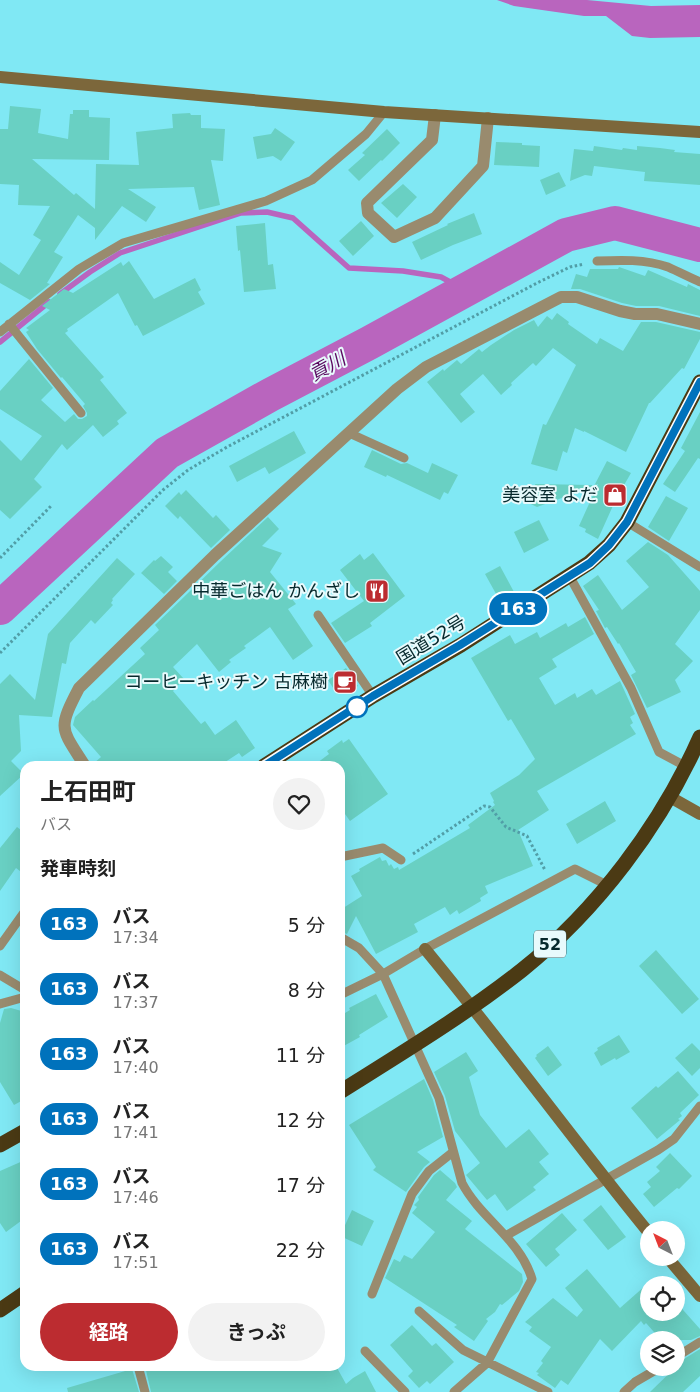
<!DOCTYPE html>
<html lang="ja">
<meta charset="utf-8">
<style>
:root{--surface:#fff;--page:#f2f2f2;--text:#222;--muted:#767676;--accent:#bc2c30}
body{margin:0;font-family:"DejaVu Sans","Noto Sans JP",sans-serif;background:var(--page);color:var(--text);height:100vh;display:flex;flex-direction:column;font-size:19px;white-space:nowrap}
*{box-sizing:border-box;margin:0}
p{font-size:16px;color:var(--muted)}
.icon{flex:none;width:28px;height:28px;fill:none;stroke:currentColor;stroke-width:2;stroke-linecap:round;stroke-linejoin:round}
.map{position:relative;flex:1;overflow:hidden}
.panel{position:absolute;left:20px;top:761px;width:325px;height:610px;display:flex;flex-direction:column;background:var(--surface);border-radius:15px;box-shadow:0 5px 20px #0002}
.panel>*{flex:none}
.badge{padding:0 10px;border-radius:16px;font-size:18px;line-height:32px}
.needle{width:32px;rotate:318deg}
.fabs{position:absolute;left:640px;top:1221px;display:grid;gap:10px}
.fabs a{display:grid;place-items:center;width:45px;height:45px;border-radius:50%;background:var(--surface);box-shadow:0 5px 20px #0002;font-size:25px}
.map>.badge{position:absolute;translate:-50% -50%;box-shadow:0 0 0 2px #fff}
h2{padding:0 20px;font-size:19px;line-height:45px}
.round{display:grid;place-items:center;flex:none;width:52px;height:52px;border-radius:26px;background:var(--page)}
.overview{display:flex;align-items:center;justify-content:space-between;height:85px;padding:0 20px}
h1{font-size:24px;font-weight:700;line-height:38px}
.button{display:flex;gap:10px;margin-top:auto;padding:10px 20px}
.button a{flex:1;height:58px;border-radius:30px;background:var(--accent);color:#fff;font-size:20px;font-weight:700;line-height:58px;text-align:center}
.button a+a{background:var(--page);color:var(--text)}
ul{padding:0;list-style:none}
li{display:flex;align-items:center;gap:15px;height:65px;padding:0 20px}
li div{flex:1}
li b{display:block;font-size:19px}
li em{font-style:normal}
li .badge{min-width:55px;font-weight:700;text-align:center}
.map>svg:first-child{display:block}
</style>
<div class="map">
<svg width="700" height="1392" viewBox="0 0 700 1392">
<rect width="100%" height="100%" fill="#80e8f4"/>
<path fill="#b965be" d="M497,0H587L651,6L700,5V37L650,38L632,36L606,16H584L514,6Z
M648,230L700,238V252Z"/>
<g fill="none" stroke-linecap="round" stroke-linejoin="round">
<path stroke="#b965be" stroke-width="5.5" d="M60,294L90,272L120,253L241,213L267,212L293,218L349,268L403,271L441,277L465,290
M0,342L49,302"/>
<path stroke="#b965be" stroke-width="34" d="M0,608L167,453L270,395L369,343L566,235L615,223L700,245"/>
</g>
<path fill="#69d0c3" d="M10,106L41,109L38,133L68,139L70,114H73V110H89V117L110,118L109,160L32,159L74,195L76,193L95,209L96,164L139,165L136,132L173,128L172,114L190,113L191,115H201V128L225,129L223,161L211,160L220,205L199,210L194,187L128,189L156,207L146,222L122,206L95,240V228L78,215L54,252L63,257L47,283L50,284L30,300L0,283V262L19,275L41,240L33,235L50,206L18,205L19,185L0,184V129H8Z
M275,128L295,142L281,161L273,156L257,159L253,137L271,134Z
M387,129L400,143L382,161L381,160L359,181L348,170L365,155L362,153Z
M496,142L522,143V145L540,146L539,167L494,165Z
M594,146L622,150L623,148L637,150V146L660,148L675,150L674,152L700,154V185L644,181L645,172L594,166L592,176L585,175L570,181L574,149L593,151Z
M559,172L566,186L546,195L540,180Z
M403,184L417,197L397,218L381,203Z
M474,213L482,234L453,245L421,260L412,242L448,225L447,224Z
M361,221L374,236L353,256L339,241Z
M265,223L268,265L273,264L276,289L244,292L240,250L238,251L236,226Z
M129,261L154,299L195,278L201,290L198,292L205,304L143,336L137,325L135,326L118,293L67,329L68,331L65,333L104,377L100,380L127,413L117,421L119,424L103,437L93,425L67,450L62,444L34,479L42,487L10,519L0,510V440L21,461L42,436L0,409V391L29,359L53,388L41,400L65,422L74,414L78,419H82L87,416V413L83,406L85,404L62,377L61,378L37,349L26,332L29,330L26,328L50,310L42,306L64,289L73,293L121,262L123,266Z
M619,267L645,276L648,270L687,287L688,284L700,290V316L659,306H636L622,303L580,289H571L576,274L587,277L590,269H618Z
M557,313L569,322L568,324L597,344L600,338L623,351L641,322H656L700,332V339L684,369L682,368L650,403H649L626,452L584,431V432L575,428L567,453L563,451L557,471L531,464L543,424L546,425L576,365L553,348L536,366L533,363L511,383L512,385L501,395L483,374L460,394L475,412L461,423L427,382L443,369L444,371L457,360L461,364L479,349L482,352L491,345L514,330L534,320L538,327L547,316L552,320Z
M700,412V459L698,458L675,492L663,484L685,451L681,448Z
M294,431L306,453L269,474L265,467L237,482L229,466Z
M372,450L401,464L407,463L428,473L432,463L458,475L448,494L444,492L440,500L387,475L386,477L364,467Z
M607,461L631,473L616,499L598,539L585,532L586,529L579,526L598,484L594,486Z
M535,484L592,485V487L537,507L518,498L537,491Z
M186,490L213,518L216,515L230,530L211,548L180,516L178,519L165,506L179,492L181,495Z
M666,496L688,508L669,541L648,527Z
M268,517L279,529L262,546L282,553L270,572L296,604L288,609L313,646L293,660L270,627L244,646L246,648L229,660L231,662L219,672L197,644L173,667L184,679L173,691L201,724L205,721L215,735L236,720L255,748L242,757L239,753L219,766H93V764L101,757L73,725L75,717L93,700L94,701L145,654L140,648L159,630L155,625L221,561Z
M539,520L549,540L524,553L514,532Z
M648,542L668,555L700,591V610L675,644L693,661L675,680L681,692L647,708L631,675L636,672L619,643L618,644L607,627L605,628L596,611L599,610L583,586L598,575L622,610L649,587L626,561Z
M373,553L405,596L370,623L372,626L345,643L331,623L364,601L340,570L360,554L364,560Z
M161,556L173,567L168,572L177,581L164,594L141,573L154,560L155,561Z
M117,558L135,574L112,599L113,600L111,603L113,605L95,624L91,620L70,643L66,664L62,663L52,717L19,715L21,751L11,761L24,774L0,796V684L10,674L35,700L48,634Z
M500,566L514,592L500,601L485,574Z
M585,617L594,634L552,659L557,667L539,678L555,705L575,693L577,698L592,689L596,695L620,681L635,714L630,717L633,723L630,725L636,734L537,791L549,810L518,830L533,866L485,886L488,893L480,898L481,901L459,914L457,910L450,915L445,907L414,924L418,932L376,954L356,916L347,934L340,931V910L362,896L351,876L360,871L359,869L380,857L382,861L386,860L389,866L391,864L394,869L398,867L399,870L470,828L468,825L495,805L493,802L494,801L490,793L519,775L535,759L511,719L508,721L471,658L510,635L515,644L537,632L540,638L566,623L568,627Z
M346,668L358,686L345,694L343,690L337,694L328,680Z
M349,739L388,794L350,821L340,807V766H313L329,754L327,751L342,740L343,743Z
M605,801L616,821L577,844L566,824Z
M17,827L25,833V875L16,868L0,891V848Z
M656,950L699,999L682,1014L639,966Z
M376,994L388,1017L359,1035L360,1037L340,1048V1016L350,1010L349,1008Z
M11,1008L25,1012V1099L14,1105L0,1082V1023L4,1009Z
M619,1035L630,1052L616,1060L615,1058L601,1066L594,1053L598,1050L597,1048Z
M692,1043L700,1051V1068L692,1076L675,1058Z
M548,1046L562,1065L548,1076L535,1058L537,1056L536,1055Z
M466,1052L478,1071L469,1077L480,1115L506,1148L529,1129L549,1154L539,1162L549,1174L533,1187L536,1190L507,1211L495,1194L487,1200L466,1175L480,1163L455,1131L445,1096L434,1072Z
M678,1071L699,1095L680,1113L682,1116L678,1119L680,1120L657,1139L631,1108L656,1086L658,1088Z
M424,1079L433,1100L443,1137L417,1152L430,1162L424,1167L406,1192L373,1170L376,1167L349,1125Z
M670,1153L692,1176L679,1189L677,1188L654,1207L643,1194L651,1187L647,1182L660,1171L656,1167Z
M25,1160V1218L6,1232L0,1223V1171Z
M440,1170L455,1183L457,1187L446,1200L472,1221L465,1229L522,1274L523,1282L519,1291L502,1305L500,1304L495,1312L486,1319L488,1321L474,1341L454,1327L457,1325L385,1278L394,1259L400,1262L404,1255L412,1259L435,1232L412,1213L417,1207L414,1205L419,1200L418,1197L434,1175Z
M601,1205L626,1237L608,1250L583,1220Z
M352,1210L374,1221L362,1246L340,1236Z
M562,1213L577,1230L555,1249L560,1255L546,1267L526,1244Z
M587,1269L620,1308L654,1278L661,1285H649V1312H676V1302L700,1329V1336L691,1340H661L646,1323L644,1325L641,1321L612,1351L600,1339L568,1385L561,1380L555,1388L537,1375L539,1373L536,1372L543,1363L541,1361L551,1347L529,1331L532,1327L525,1322L553,1298L577,1317L583,1310L565,1288Z
M412,1325L432,1346L436,1343L454,1362L430,1384L427,1381L419,1388L408,1376L413,1371L390,1345Z
M700,1349V1376L683,1392H650L684,1359Z
M145,1366H336L346,1384L353,1378L365,1371L376,1392H151Z
M132,1369L139,1392H68L67,1388Z"/>
<g fill="none" stroke-linecap="round" stroke-linejoin="round">
<path stroke="#519ea7" stroke-width="3" stroke-dasharray="2.5 2.5" stroke-linecap="butt" d="M0,558L51,506
M0,653L163,490L188,470L227,447L537,283L570,267L584,264
M413,854L484,806L490,807L506,827L527,836L545,870"/>
<path stroke="#998b6e" stroke-width="9" d="M597,261C620,260 645,259 668,267C679,272 689,277 700,282
M9,324L81,413
M0,332L79,269L123,243L266,201L312,180L366,134L384,112
M349,433L404,458
M627,522L700,567
M570,577L631,688L659,752L687,767
M318,615L373,696
M340,857L383,848L401,860
M340,937L359,948L383,974L439,1098L462,1183C481,1219 520,1239 532,1279L487,1363L454,1392
M0,946L25,911
M0,975L25,990
M340,995L383,974L425,949L575,869L607,885
M0,1004L25,997
M507,1235L658,1150L674,1139L700,1106
M372,1294L412,1194L429,1171L453,1152
M419,1311L463,1350L548,1392
M365,1351L405,1392
M676,1357L700,1342
M138,1366L145,1392
M624,1392L635,1382L659,1368"/>
<path stroke="#998b6e" stroke-width="12" d="M435,115L432,140L367,203L368,213L394,237L435,218L483,166L488,118
M85,766C61,728 57,730 79,688L215,555L397,389L426,367L561,297H577L620,311L635,314H657L700,324"/>
<path stroke="#7c673b" stroke-width="12" d="M0,77L384,112L700,132
M670,797L700,814
M425,949C502,1042 573,1140 649,1233
M668,1258L700,1296"/>
<path stroke="#4b3a14" stroke-width="15" d="M264,766L373,696L461,645L589,563L609,545L627,522L700,382
M340,1092C402,1053 465,1015 522,970C597,910 661,825 700,737
M0,1145L25,1131
M0,1310L25,1293"/>
</g>
<g fill="none" stroke-linecap="round" stroke-linejoin="round">
<g stroke="#fff" stroke-width="11">
<path id="line" d="M264,766L373,696L460,645L590,563L609,545L627,522L700,382"/>
</g>
<use href="#line" stroke="#0072bc" stroke-width="8"/>
</g>
<defs>
<g id="shop-square" transform="scale(1.25)"><rect x="-9" y="-9" width="18" height="18" rx="4" fill="#bc2c30" stroke="#e8fafc"/><path d="M-5-2.5h2.3a2.7 3.5 0 0 1 5.4 0H5L5.5 6h-11ZM-1.5-2.5h3a1.5 2.3 0 0 0-3 0Z" fill="#fff"/></g>
<g id="restaurant-square" transform="scale(1.25)"><rect x="-9" y="-9" width="18" height="18" rx="4" fill="#bc2c30" stroke="#e8fafc"/><path d="M-5-6h1v4h1v-4h1v4h1v-4h1v5L-1.5 .5V6h-2V.5L-5-1ZM5-6V6H3V1.5H1.5Q1.5-4 5-6Z" fill="#fff"/></g>
<g id="cafe-square" transform="scale(1.25)"><rect x="-9" y="-9" width="18" height="18" rx="4" fill="#bc2c30" stroke="#e8fafc"/><path d="M-5.5-4.5H6V0H3Q3 3.5 0 3.5H-2.5Q-5.5 3.5-5.5 0ZM3-3.2v2h1.7v-2ZM-6 4.5H4V6H-6Z" fill="#fff"/></g>
</defs>
<g fill-rule="evenodd">
<use href="#shop-square" x="615" y="495"/>
<use href="#restaurant-square" x="377" y="591"/>
<use href="#cafe-square" x="345" y="682"/>
</g>
<circle fill="#fff" stroke="#0072bc" stroke-width="2.5" cx="357" cy="707" r="10"/>
<g text-anchor="middle" stroke-width="4" stroke-linejoin="round" paint-order="stroke">
<rect fill="#e8fafc" stroke="#49676a" stroke-width="1" x="534" y="930.5" width="32" height="27" rx="4"/>
<g font-size="16" font-weight="bold" fill="#05282c">
<text x="550" y="950">52</text>
</g>
<g font-size="18" fill="#05282c" stroke="#e8fafc" text-anchor="end">
<text x="598" y="501">美容室 よだ</text>
<text x="360" y="597">中華ごはん かんざし</text>
<text x="328" y="688">コーヒーキッチン 古麻樹</text>
</g>
<g font-size="18" fill="#05282c" stroke="#e8fafc">
<text transform="translate(431 640) rotate(-31)" y="6">国道52号</text>
</g>
<g font-size="19" font-style="italic" fill="#5b0a61" stroke="#e8fafc">
<text transform="translate(327 366) rotate(-29)" y="7">貢川</text>
</g>
</g>
</svg>
<div class="fabs">
<a><svg class="needle" viewBox="-14 -14 28 28"><path d="M0-13l5 13h-10z" fill="#e53935"/><path d="M0 13l5-13h-10z" fill="#767676"/></svg></a>
<a><svg class="icon" aria-label="locate" viewBox="0 0 24 24"><circle cx="12" cy="12" r="6"/><path d="M12 2v4M12 18v4M2 12h4M18 12h4"/></svg></a>
<a><svg class="icon" aria-label="layers" viewBox="0 0 24 24"><path d="M12 4l9 5-9 5-9-5zM3 14l9 5 9-5"/></svg></a>
</div>
<b class="badge" style="left:518px;top:609px;background:#0072bc;color:#fff">163</b>
<section class="panel">
<div class="overview"><div><h1>上石田町</h1><p>バス</p></div><a class="round"><svg class="icon" aria-label="heart" viewBox="0 0 24 24"><path d="M12 20l-8-8c-3-5 5-10 8-4 3-6 11-1 8 4z"/></svg></a></div>
<h2>発車時刻</h2>
<ul>
<li><span class="badge" style="background:#0072bc;color:#fff">163</span><div><b>バス</b><p>17:34</p></div><em>5 分</em></li>
<li><span class="badge" style="background:#0072bc;color:#fff">163</span><div><b>バス</b><p>17:37</p></div><em>8 分</em></li>
<li><span class="badge" style="background:#0072bc;color:#fff">163</span><div><b>バス</b><p>17:40</p></div><em>11 分</em></li>
<li><span class="badge" style="background:#0072bc;color:#fff">163</span><div><b>バス</b><p>17:41</p></div><em>12 分</em></li>
<li><span class="badge" style="background:#0072bc;color:#fff">163</span><div><b>バス</b><p>17:46</p></div><em>17 分</em></li>
<li><span class="badge" style="background:#0072bc;color:#fff">163</span><div><b>バス</b><p>17:51</p></div><em>22 分</em></li>
</ul>
<div class="button"><a>経路</a><a>きっぷ</a></div>
</section>
</div>
